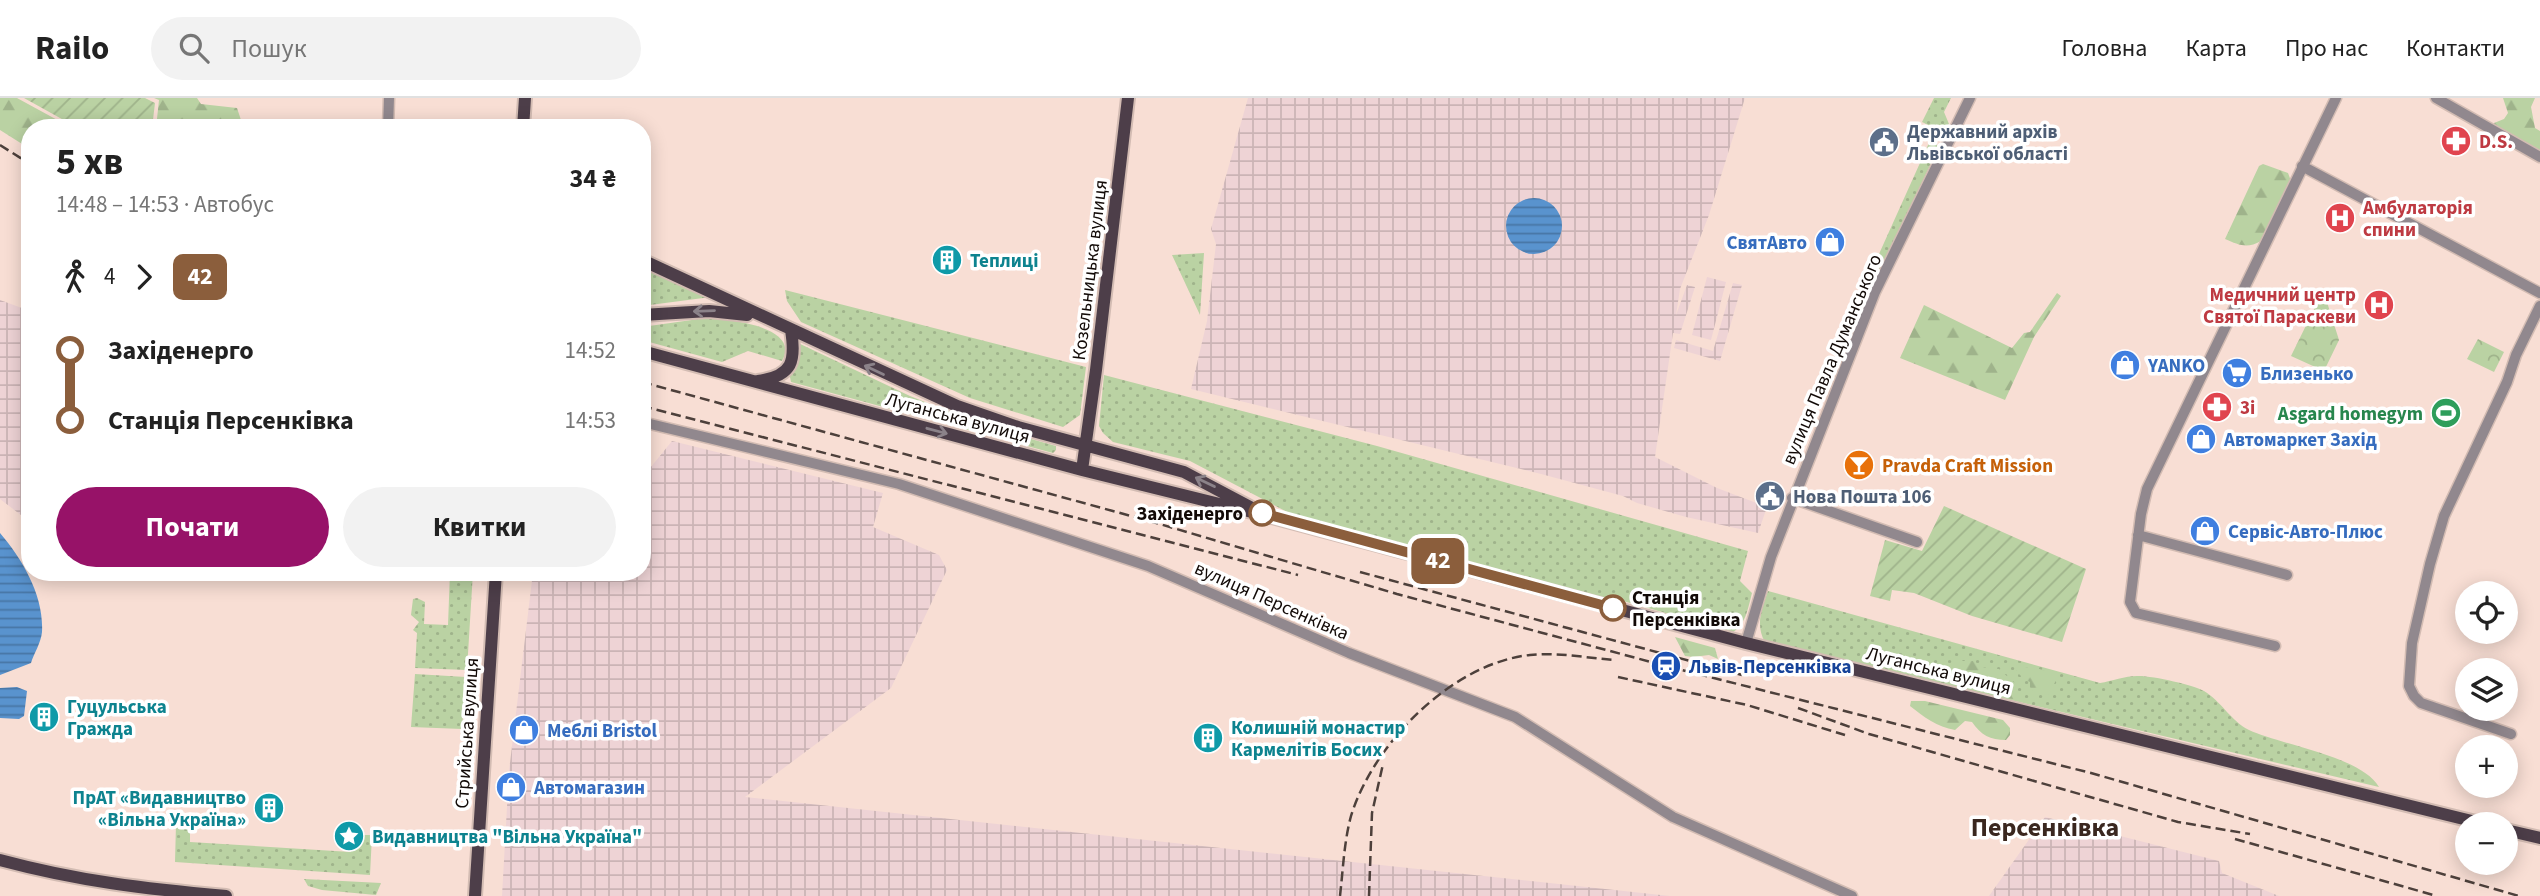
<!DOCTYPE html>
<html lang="uk">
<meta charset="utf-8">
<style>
:root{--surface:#fff;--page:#f2f2f2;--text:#222;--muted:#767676;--line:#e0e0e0;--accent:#971268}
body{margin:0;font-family:"Source Sans 3",sans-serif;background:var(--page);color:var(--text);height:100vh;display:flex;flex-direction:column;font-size:26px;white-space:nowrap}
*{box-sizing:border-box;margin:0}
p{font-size:23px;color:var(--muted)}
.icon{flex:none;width:38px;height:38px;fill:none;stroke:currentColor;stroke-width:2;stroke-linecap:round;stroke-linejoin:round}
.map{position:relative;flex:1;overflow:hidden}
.details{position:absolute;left:21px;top:21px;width:630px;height:462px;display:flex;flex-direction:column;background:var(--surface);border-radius:28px;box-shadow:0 4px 18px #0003}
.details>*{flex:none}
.badge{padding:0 14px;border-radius:10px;font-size:24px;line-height:46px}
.controls{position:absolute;left:2455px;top:483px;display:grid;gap:14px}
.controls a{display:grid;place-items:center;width:63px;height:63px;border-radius:50%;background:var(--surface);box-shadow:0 4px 18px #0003;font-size:35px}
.map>.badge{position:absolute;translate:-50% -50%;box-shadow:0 0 0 4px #fff}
.legs{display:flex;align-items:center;gap:10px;height:77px;padding:0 35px;font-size:23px}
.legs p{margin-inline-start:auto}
.head{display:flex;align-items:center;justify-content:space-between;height:119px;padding:0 35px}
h1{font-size:38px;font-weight:700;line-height:52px}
.primary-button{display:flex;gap:14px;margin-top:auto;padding:14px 35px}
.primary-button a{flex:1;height:80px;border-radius:42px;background:var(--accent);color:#fff;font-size:28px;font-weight:700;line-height:80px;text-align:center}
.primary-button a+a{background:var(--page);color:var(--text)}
ul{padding:0 35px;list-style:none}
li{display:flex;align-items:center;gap:24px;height:70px;font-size:26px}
li i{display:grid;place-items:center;width:10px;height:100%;margin:0 9px;background:currentColor}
li i::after{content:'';width:18px;height:18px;margin:-9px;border:5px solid;border-radius:50%;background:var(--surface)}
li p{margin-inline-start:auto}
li:first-child i{background:linear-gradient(#0000 50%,currentColor 0)}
li:last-child i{background:linear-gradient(currentColor 50%,#0000 0)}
header{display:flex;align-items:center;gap:42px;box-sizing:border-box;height:98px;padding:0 35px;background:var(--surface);border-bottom:2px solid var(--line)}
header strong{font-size:33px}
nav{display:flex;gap:38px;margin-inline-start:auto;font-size:24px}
.search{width:490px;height:63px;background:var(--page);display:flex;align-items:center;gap:18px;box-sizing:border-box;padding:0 24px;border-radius:38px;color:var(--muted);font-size:26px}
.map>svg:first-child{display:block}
</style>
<header>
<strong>Railo</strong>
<div class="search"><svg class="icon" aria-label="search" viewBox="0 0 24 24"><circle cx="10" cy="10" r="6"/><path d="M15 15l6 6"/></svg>Пошук</div>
<nav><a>Головна</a><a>Карта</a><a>Про нас</a><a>Контакти</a></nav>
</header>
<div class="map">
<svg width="2540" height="798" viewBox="0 0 2540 798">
<defs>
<pattern id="industrial-grid" width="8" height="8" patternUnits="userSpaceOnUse" patternTransform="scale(1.75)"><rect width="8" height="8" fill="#eed3d5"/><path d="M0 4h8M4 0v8" fill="none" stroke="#cbb4b5"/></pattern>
<pattern id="grass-dots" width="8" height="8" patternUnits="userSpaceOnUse" patternTransform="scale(1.75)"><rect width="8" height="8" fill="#bad2a3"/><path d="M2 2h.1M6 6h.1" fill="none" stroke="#9fb38b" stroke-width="1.8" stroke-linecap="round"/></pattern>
<pattern id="forest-firs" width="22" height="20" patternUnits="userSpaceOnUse" patternTransform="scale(1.75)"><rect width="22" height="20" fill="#bad2a3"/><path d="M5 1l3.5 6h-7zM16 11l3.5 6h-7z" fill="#9fb38b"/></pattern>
<pattern id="park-crowns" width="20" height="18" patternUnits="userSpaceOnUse" patternTransform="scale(1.75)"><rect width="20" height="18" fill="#bad2a3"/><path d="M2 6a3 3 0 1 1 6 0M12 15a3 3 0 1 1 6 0" fill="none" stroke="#9fb38b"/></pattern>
<pattern id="garden-furrows" width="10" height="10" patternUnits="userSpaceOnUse" patternTransform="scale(1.75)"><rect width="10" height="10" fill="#bad2a3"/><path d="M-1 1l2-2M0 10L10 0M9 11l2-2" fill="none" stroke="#9fb38b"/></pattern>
<pattern id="water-rules" width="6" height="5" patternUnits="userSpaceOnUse" patternTransform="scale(1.75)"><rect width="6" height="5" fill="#5993ce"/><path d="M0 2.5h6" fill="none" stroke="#4876a5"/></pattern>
</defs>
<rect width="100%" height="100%" fill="#f8ded4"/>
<path fill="url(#industrial-grid)" d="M1248,0H1745L1709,117L1680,191L1676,217L1687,187L1695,189L1680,236L1673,235L1655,359L1717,390L1767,409L1758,435L1686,419L1637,405L1623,398L1541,376L1191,291L1207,223L1216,146L1211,131Z
M1707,179L1726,184L1711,242L1692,237Z
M1733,185L1742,187L1720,263L1674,250L1676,242L1713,253Z
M0,202L30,213V424L0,401Z
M672,343L883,395L873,429L939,457L947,472L891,590L745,699L1670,798H502L509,673L533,474H642V380Z
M2045,719L2219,763L2222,775L2279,798H1989Z"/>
<path fill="url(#grass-dots)" d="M1934,0H1951L1944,14L1949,26C1941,36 1931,28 1922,24Z
M1933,36L1938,50L1879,178L1870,176Z
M1204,155L1200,217L1172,157Z
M644,167L711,199L642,208C642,193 647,182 644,167Z
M785,192L1086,269L1080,317L1063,329L970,300L801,224L787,203Z
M706,220C727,221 802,228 782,263L748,253L722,264L642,242V229Z
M796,244L910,298L985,328L1056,348V352L1053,355L791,284L789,274Z
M1104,277L1377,348L1748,453L1740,483L1752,495C1748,510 1746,526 1733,534L1616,501H1603L1289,415L1190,363L1113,344L1103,335L1099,328Z
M450,474H473L467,572L415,570L417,535L413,532L419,524L411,517L413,501L417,500L425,504L424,526L448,527Z
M1768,493L2100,585C2112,583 2125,578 2137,578C2150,577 2194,587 2204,593C2221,603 2231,623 2249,632C2281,647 2361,658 2379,689L1765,544C1755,527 1762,510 1768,493Z
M415,576L466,579L462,631L411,629Z
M176,726L190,727V744L351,754L352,732H363V737H372L370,777L175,764Z
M304,781L381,785L376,797L322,792L308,788Z"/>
<path fill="url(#forest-firs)" d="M0,0H17L72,30H30V51L0,32Z
M154,0H197L201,6L237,10L242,25L323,27L330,30H156L159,2Z
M2503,0H2535L2531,9L2535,30L2540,33V52L2496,30L2494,25L2504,21L2508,15Z
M2263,66L2288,75L2291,83L2261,143C2247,151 2239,147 2225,141L2259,68Z
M2057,195L2061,198L2034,239L2005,302L1900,260L1924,207L2012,250L2024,235L2030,234Z
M1675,539L1715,550L1718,561L1709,557L1693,559L1685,558Z
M1958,563H1973L1980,569L1999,571L2017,587L2019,598L2014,601L2002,600L1991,587L1980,593H1973L1969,585L1957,586L1937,572Z
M2020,569C2035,569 2046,570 2056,582L2049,597L2034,596L2030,589V584L2024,581L2016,573Z
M1911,603H1925L2003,622L2010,630V637L2006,642C1990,642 1981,637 1972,624L1965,623L1955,632C1937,629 1924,619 1910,608Z"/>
<path fill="url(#park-crowns)" d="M2322,195L2327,198L2326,201L2339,242L2324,273L2291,258Z
M2478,241L2504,254L2494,274L2467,261Z"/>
<path fill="url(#garden-furrows)" d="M24,0H145L155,5L152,30H78Z
M1944,408L2086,471L2062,544L1972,518L1914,495L1892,492L1890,503L1870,498L1885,442L1922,453Z"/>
<path fill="url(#water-rules)" d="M1506 128a28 28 0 1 1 56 0a28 28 0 1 1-56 0Z
M0,435C23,462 44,498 42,534C41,545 34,555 31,565L0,577Z
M17,589L27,593L24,618L19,621L0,620V590Z"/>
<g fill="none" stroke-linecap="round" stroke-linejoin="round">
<g stroke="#d3bcb3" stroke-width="13">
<path id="minor" d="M2436,0L2540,59
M388,30L389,0
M2302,68L2540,195
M642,324L899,386L1148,468L1349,555L1515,619L1673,719L1852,798
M1792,400L1917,444
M2138,437L2287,477
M1746,545L1771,459L1875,194L1970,0
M2275,548L2136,515L2130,504L2141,416L2147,391L2336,0
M2511,636L2421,605L2414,598L2409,588L2412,545L2430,466L2444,418L2507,284L2516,257L2540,208"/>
</g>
<g stroke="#d3bcb3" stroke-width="16">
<path id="major" d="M523,30L525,0
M642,162L957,308L1018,329L1184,374L1252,410
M642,217L709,213L747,217
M642,253L1082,372L1264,417L1746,545L2484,726
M758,283C793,278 796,263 791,232
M1082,372L1096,272L1128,0
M2506,732L2540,740
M0,762C78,783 146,791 226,798
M475,798L496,474"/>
</g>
<use href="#minor" stroke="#91888e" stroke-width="10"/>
<use href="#major" stroke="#4d3e49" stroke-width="12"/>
<path stroke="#4d403b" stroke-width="2.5" stroke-dasharray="10 5" stroke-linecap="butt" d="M0,47L30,66
M642,284L1153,424L1397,496L1666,568L2091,675L2519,798
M642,308L1298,477
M1360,474L1742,577
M1618,579L1747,607L1845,637
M1798,610L1869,636L2178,724L2250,736
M2235,741L2437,798
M1340,798C1343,772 1344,744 1351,718C1373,646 1452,565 1530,557C1558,554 1587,560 1615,562
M1369,798L1372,715L1383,666"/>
</g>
<defs><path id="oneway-shaft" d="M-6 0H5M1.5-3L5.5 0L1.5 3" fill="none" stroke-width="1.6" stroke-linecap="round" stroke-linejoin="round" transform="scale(1.75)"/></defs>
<g stroke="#8b8289">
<use href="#oneway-shaft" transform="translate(704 213) rotate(178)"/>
<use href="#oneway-shaft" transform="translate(874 272) rotate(-155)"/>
<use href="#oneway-shaft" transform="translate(937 333) rotate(15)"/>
<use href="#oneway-shaft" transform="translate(1205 384) rotate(-154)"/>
</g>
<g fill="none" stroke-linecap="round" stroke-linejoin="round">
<g stroke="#fff" stroke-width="16">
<path id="line-1" d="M1262,415L1613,510"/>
</g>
<use href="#line-1" stroke="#8b5e3c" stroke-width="10"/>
</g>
<defs>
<g id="pharmacy-disc" transform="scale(1.575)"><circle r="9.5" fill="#e0444e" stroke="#fff"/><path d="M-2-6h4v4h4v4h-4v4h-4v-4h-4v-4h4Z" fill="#fff"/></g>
<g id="civic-disc" transform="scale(1.575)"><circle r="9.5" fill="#5c6f8a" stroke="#fff"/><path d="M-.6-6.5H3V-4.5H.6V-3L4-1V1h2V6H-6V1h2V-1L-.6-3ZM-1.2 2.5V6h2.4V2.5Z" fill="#fff"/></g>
<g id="hospital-disc" transform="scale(1.575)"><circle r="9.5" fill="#e0444e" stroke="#fff"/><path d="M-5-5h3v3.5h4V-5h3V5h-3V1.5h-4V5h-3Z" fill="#fff"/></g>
<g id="shop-disc" transform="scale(1.575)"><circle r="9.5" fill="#3f7fe0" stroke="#fff"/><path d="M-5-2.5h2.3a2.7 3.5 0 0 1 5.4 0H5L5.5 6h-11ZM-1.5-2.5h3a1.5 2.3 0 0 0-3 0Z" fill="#fff"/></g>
<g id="building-disc" transform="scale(1.575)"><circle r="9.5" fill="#0f9aa8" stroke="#fff"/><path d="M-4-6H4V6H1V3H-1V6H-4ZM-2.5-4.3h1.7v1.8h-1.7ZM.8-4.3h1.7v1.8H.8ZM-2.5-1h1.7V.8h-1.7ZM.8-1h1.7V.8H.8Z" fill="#fff"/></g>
<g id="supermarket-disc" transform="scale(1.575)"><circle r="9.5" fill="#3f7fe0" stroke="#fff"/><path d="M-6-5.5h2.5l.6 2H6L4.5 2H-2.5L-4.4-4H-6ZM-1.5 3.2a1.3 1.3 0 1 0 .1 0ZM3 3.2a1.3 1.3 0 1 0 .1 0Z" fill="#fff"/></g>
<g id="stadium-disc" transform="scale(1.575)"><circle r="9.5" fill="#2e9e5b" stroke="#fff"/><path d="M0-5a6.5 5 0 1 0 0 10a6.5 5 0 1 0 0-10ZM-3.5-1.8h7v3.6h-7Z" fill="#fff"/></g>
<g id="bar-disc" transform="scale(1.575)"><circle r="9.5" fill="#e8710a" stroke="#fff"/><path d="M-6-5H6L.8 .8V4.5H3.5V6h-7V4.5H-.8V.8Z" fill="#fff"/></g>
<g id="station-disc" transform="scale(1.575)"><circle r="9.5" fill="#1a4fb4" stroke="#fff"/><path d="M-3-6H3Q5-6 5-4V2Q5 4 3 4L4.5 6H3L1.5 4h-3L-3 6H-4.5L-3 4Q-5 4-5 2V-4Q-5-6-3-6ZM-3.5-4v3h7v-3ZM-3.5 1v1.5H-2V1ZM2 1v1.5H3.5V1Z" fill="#fff"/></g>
<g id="sight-disc" transform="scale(1.575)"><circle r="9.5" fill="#0f9aa8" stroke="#fff"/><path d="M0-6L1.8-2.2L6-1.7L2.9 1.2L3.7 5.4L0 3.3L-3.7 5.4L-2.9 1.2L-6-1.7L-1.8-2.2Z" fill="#fff"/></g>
</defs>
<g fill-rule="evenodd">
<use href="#pharmacy-disc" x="2456" y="43"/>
<use href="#civic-disc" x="1884" y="44"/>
<use href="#hospital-disc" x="2340" y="120"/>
<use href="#shop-disc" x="1830" y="144"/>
<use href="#building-disc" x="947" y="162"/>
<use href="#hospital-disc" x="2379" y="207"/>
<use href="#shop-disc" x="2125" y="267"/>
<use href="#supermarket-disc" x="2237" y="275"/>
<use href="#pharmacy-disc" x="2217" y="309"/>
<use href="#stadium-disc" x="2446" y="315"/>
<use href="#shop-disc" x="2201" y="341"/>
<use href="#bar-disc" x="1859" y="367"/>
<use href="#civic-disc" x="1770" y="398"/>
<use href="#shop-disc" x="2205" y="433"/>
<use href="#station-disc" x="1666" y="568"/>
<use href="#building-disc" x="44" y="619"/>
<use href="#shop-disc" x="524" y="632"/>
<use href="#building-disc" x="1208" y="640"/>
<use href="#shop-disc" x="511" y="689"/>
<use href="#building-disc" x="269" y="710"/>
<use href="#sight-disc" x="349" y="738"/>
</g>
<g fill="#fff" stroke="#8b5e3c" stroke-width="3.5">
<circle cx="1262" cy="415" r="12"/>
<circle cx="1613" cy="510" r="12"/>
</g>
<g text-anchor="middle" stroke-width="7" stroke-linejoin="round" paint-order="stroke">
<g font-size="19" font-weight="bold" fill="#4e5e75" stroke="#fff" text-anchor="start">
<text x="1907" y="40">Державний архів<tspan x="1907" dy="22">Львівської області</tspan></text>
<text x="1793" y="405">Нова Пошта 106</text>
</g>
<g font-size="19" font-weight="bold" fill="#be3a42" stroke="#fff" text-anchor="start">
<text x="2479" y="50">D.S.</text>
<text x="2363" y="116">Амбулаторія<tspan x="2363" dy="22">спини</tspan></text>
<text x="2356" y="203" text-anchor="end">Медичний центр<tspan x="2356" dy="22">Святої Параскеви</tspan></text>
<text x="2240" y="316">3і</text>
</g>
<g font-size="19" font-weight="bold" fill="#366cbe" stroke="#fff" text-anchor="start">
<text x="1807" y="151" text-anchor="end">СвятАвто</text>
<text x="2148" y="274">YANKO</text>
<text x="2260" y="282">Близенько</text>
<text x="2224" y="348">Автомаркет Захід</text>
<text x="2228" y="440">Сервіс-Авто-Плюс</text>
<text x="547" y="639">Меблі Bristol</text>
<text x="534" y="696">Автомагазин</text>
</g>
<g font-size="19" font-weight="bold" fill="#0d838f" stroke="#fff" text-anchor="start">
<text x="970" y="169">Теплиці</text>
<text x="67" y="615">Гуцульська<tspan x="67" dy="22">Гражда</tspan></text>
<text x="1231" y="636">Колишній монастир<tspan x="1231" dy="22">Кармелітів Босих</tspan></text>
<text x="246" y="706" text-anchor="end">ПрАТ «Видавництво<tspan x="246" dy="22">«Вільна Україна»</tspan></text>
<text x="372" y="745">Видавництва "Вільна Україна"</text>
</g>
<g font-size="19" fill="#120a07" stroke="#fff">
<text transform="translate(1089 172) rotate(-83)" y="7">Козельницька вулиця</text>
<text transform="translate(1831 261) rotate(-67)" y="7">вулиця Павла Думанського</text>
<text transform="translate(958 319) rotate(15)" y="7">Луганська вулиця</text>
<text transform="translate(1272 502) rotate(24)" y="7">вулиця Персенківка</text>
<text transform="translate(1939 572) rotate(14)" y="7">Луганська вулиця</text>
<text transform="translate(466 635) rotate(-86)" y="7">Стрийська вулиця</text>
</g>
<g font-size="19" font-weight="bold" fill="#27864d" stroke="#fff" text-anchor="end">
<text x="2423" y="322">Asgard homegym</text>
</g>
<g font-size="19" font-weight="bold" fill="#c56008" stroke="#fff" text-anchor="start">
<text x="1882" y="374">Pravda Craft Mission</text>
</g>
<g font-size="19" font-weight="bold" fill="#120a07" stroke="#fff" text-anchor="end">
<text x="1243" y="422">Західенерго</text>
<text x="1632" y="506" text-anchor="start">Станція<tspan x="1632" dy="22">Персенківка</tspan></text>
</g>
<g font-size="19" font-weight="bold" fill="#164399" stroke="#fff" text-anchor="start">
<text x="1689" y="575">Львів-Персенківка</text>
</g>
<g font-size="26" font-weight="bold" fill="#3a271f" stroke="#fff">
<text x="2045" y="738">Персенківка</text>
</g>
</g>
</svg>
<div class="controls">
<a><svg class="icon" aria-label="locate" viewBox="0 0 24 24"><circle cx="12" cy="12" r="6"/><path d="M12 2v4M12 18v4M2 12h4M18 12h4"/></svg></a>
<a><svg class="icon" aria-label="layers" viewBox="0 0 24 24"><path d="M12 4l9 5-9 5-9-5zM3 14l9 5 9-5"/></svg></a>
<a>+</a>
<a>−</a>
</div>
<b class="badge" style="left:1438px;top:463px;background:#8b5e3c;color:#fff">42</b>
<section class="details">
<div class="head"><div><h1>5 хв</h1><p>14:48 – 14:53 · Автобус</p></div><b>34 ₴</b></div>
<div class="legs"><svg class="icon" aria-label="walk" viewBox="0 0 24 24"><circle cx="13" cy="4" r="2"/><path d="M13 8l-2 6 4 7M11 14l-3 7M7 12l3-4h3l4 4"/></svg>4<svg class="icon" aria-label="forward" viewBox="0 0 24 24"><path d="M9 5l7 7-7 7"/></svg><b class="badge" style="background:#8b5e3c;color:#fff">42</b></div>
<ul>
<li><i style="color:#8b5e3c"></i><b>Західенерго</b><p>14:52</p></li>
<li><i style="color:#8b5e3c"></i><b>Станція Персенківка</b><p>14:53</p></li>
</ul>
<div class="primary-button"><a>Почати</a><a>Квитки</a></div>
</section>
</div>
